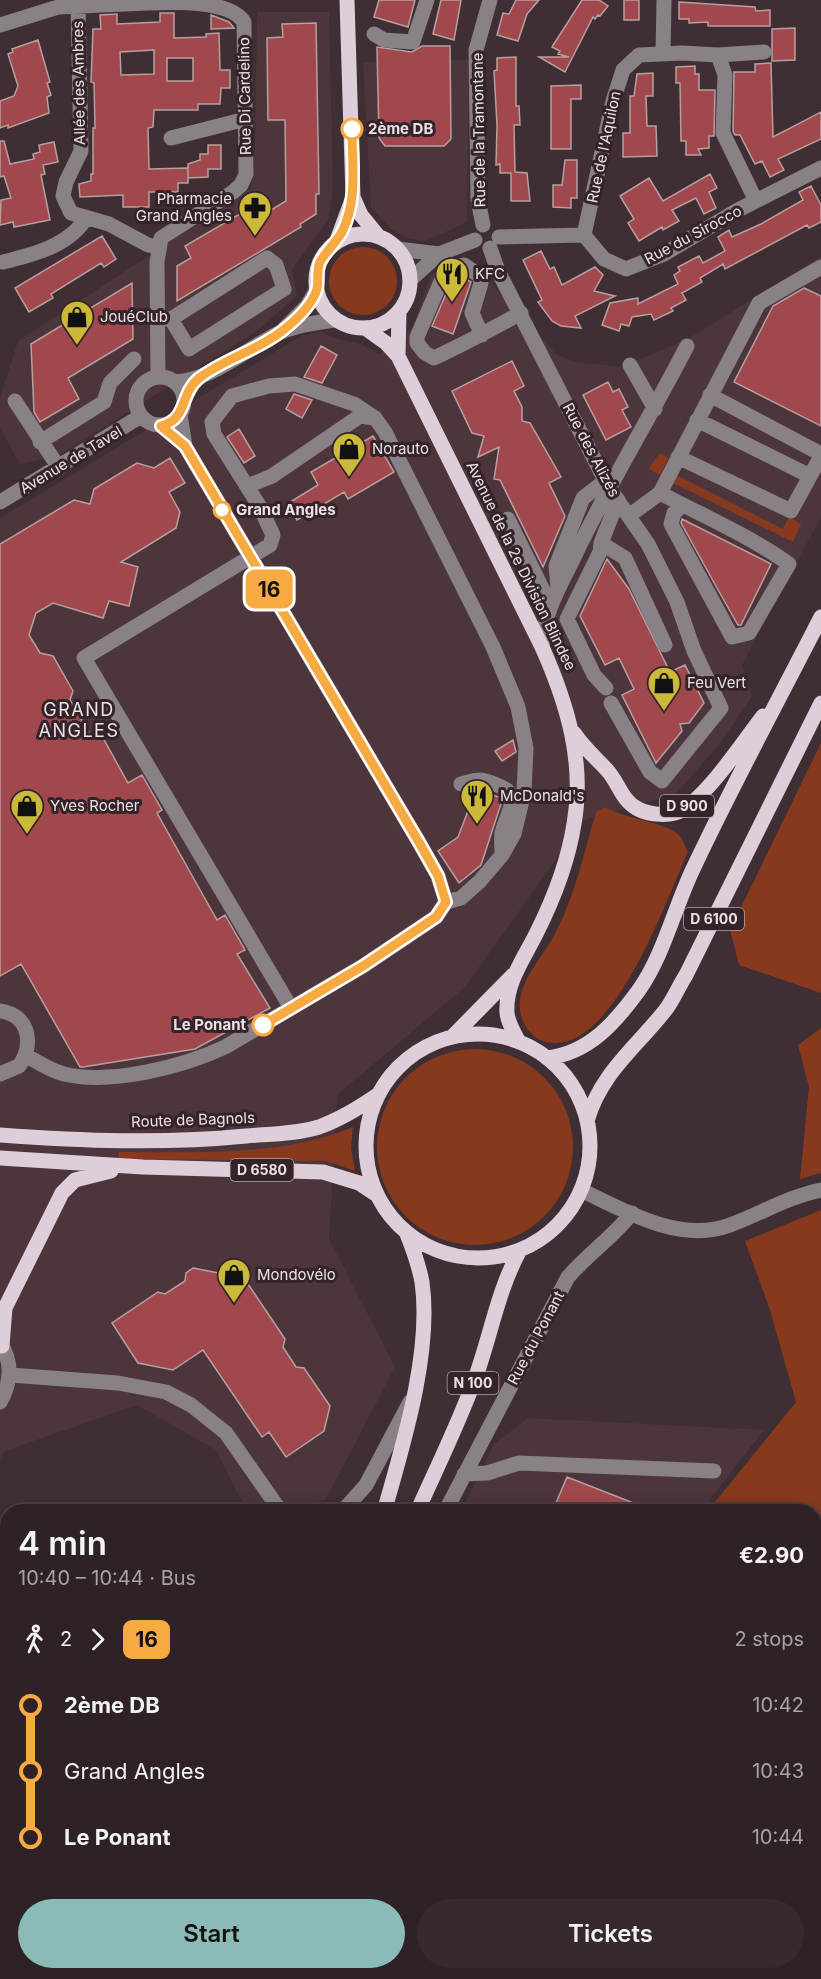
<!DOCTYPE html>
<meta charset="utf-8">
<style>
:root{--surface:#2f2226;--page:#372a2e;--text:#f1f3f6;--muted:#a7a4a7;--line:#4a3f43;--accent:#8bbbb9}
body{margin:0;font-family:Inter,sans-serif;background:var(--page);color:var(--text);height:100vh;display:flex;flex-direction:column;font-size:22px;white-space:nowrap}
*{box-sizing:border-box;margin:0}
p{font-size:20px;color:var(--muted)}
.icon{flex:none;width:33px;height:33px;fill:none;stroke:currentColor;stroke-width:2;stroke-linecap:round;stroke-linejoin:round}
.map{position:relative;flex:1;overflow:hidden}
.panel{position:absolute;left:0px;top:1504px;width:822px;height:476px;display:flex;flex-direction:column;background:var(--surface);border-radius:24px 24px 0 0;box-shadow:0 3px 15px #0003,0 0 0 2px var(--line)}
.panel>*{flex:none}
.badge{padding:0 12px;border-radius:9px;font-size:21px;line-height:39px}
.map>.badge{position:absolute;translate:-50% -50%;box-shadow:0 0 0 3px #fff}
.legs{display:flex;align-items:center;gap:9px;height:66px;padding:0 18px;font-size:20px}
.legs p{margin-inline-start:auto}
.summary{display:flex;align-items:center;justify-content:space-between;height:102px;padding:0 18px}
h1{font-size:33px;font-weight:600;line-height:45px}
.cta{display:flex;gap:12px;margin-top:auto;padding:12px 18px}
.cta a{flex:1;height:69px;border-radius:36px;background:var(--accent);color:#111;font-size:24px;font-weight:600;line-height:69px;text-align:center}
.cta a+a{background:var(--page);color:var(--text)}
ul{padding:0 18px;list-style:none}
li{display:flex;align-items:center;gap:21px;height:66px;font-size:22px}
li i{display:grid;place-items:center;width:9px;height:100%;margin:0 8px;background:currentColor}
li i::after{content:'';width:15px;height:15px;margin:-8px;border:4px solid;border-radius:50%;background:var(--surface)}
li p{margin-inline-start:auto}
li:first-child i{background:linear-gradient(#0000 50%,currentColor 0)}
li:last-child i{background:linear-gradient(currentColor 50%,#0000 0)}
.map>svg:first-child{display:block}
</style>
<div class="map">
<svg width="821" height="1979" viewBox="0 0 821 1979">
<rect width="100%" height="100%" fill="#3f2e33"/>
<path fill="#4d353c" d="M257,12H329L333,190L328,220L292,269L297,296L257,331L58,456L20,464L0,428V398L18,341L251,189L255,147Z
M469,60L467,222L426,241L406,238L390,228L371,207L363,62Z
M821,256V517L742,665L752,696L721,742L676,794L584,820L465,987L337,1095L329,1239L395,1367L326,1499L291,1512H247L216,1450L137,1405L5,1451L0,1459V518L303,335L320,332L342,340L361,344L379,354L412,329L431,274L471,260L557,355L576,362L621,367L688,339Z
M528,1418L764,1430L700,1512H461L494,1444Z
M0,1911L7,1912L8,1972L199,1973L197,1979H0Z"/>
<path fill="#86391d" d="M329 281a34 34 0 1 1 68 0a34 34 0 1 1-68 0Z
M660,453L669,458L660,475L648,469Z
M678,476L783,529L789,517L801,524L793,542L673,483Z
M821,743V993L739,965L730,930Z
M605,807C625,819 666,822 679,835C683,839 685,847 688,852C667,897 611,1063 543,1041C531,1038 521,1022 520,1010C517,986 537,963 549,944C573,906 583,855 596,812Z
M821,1028V1173L800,1179L809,1087L798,1045Z
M377 1147a98 98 0 1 1 196 0a98 98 0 1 1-196 0Z
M353,1127L351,1148L355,1171L326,1161L118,1159L119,1152C195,1152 282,1157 353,1127Z
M821,1210V1747L815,1755L814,1512H707L796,1402L770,1310L745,1241Z
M0,1589L8,1592L7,1837H0Z
M815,1893L821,1902V1979H620L624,1972H814Z
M368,1972H557L601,1979H367Z"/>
<path fill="#a0484d" stroke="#b6a09f" stroke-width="1.5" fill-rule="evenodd" d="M379,0H415L408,27L374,17Z
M441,0H461L454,40L433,34Z
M516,0H539L527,14L518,41L497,35L503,13L509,14Z
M582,0H599L608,6L600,16L598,15L595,19L593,17L565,72L539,57H569L558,54L560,51L552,47Z
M624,0H639V20H624Z
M679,2L755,7L756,11L770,10V26H708V22L689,23V19H679Z
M160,13H174V38L206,37V34L219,33L220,70H230V88H221L220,104H198V110H154L153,127L148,128L149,169L188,168V183H178V192H149V207H123V195L80,197L79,184L91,181V174H93V128H95L94,83L91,82L93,29H101L100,15L117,14V24L160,22ZM154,50V74L121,75L120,52ZM167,58H193V81H167Z
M211,15L229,22L234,28L211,29Z
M316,23L319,194H316V214L300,224L301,227L177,301V266L191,258L185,246L257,204L263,215L286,201L285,120H268L267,38L283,37L282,24Z
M795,28V60L772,61V29Z
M38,40L50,82L47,83L51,95L47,97L49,113L8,128V125L0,128V101L14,96L18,86L8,54L13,52L12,49Z
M422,46H450L451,139L444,146H385L379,138L377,47L412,52Z
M516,57V106H519L520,125H514L515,172L527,173L530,201H511V173H500V164L496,165L497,125L494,71L497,70V58Z
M771,63L773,137L821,112V139L778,159L784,170L770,177L762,161L755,164L740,135H735L733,131L734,72H755V64Z
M695,66V74H699V90H715L714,136H709V148L698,149L701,155H686V141H681L680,83H676V67Z
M653,73V96H646L647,126H656L657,156L623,157V133H630V96H634L637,74Z
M581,85V99H571V149H551V86Z
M0,141H4L10,164L34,159L33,154L40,152L39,145L54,142L58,162L43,165L45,174L41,175L50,220L14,227L13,222L0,225L1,200L11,198L4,176L0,177Z
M208,145H221V169H208V177L188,178V164L200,160V154H208Z
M565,160H577V198H571V208L553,207V185H562Z
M710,174L717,188L709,192L716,208L704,214L696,198L672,210L679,221L663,230L662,227L639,241L628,223L634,219L620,196L649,178L663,201Z
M811,186L821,205V222L809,228L807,225L725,269L723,264L700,278L702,282L682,293L686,300L671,308L673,311L654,320L651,314L632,317L629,326L621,324L619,331L602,325L610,303L638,298V304L678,284L674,275L680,271L678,267L699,256L703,263L725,251L718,237L729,230L732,237L761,224L803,200L799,192Z
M102,236L116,259L104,267L101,263L51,294L53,298L29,312L15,288Z
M541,251L550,269L554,267L562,285L595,267L603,275L594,291L615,296L575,316L581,328L561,326L552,321L538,302L542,300L523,260Z
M461,276L471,282L453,334L432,326L453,278Z
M132,283L133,339L68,378L79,399L40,422L34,412L31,344Z
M804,288L821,296V426L734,382L773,306Z
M321,346L337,355L322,383L304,377Z
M512,361L524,386L514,391L522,407V421L530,423L561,477L549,483L565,516L543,567L500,480L494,479L499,447L478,457L484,436L472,433L452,391Z
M608,382L613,392L619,389L628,407L622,410L631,427L606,440L583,395Z
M294,394L312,400L302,418L286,409Z
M239,429L255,456L244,463L227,437Z
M373,436L394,472L348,499L344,492L297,520L287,504L318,485L311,472Z
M170,458L185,483L169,492L180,512L176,528L121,562L138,567L129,606L109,601L103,618L53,603L36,613L29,635L40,653L53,656L73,691L70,700L91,736L103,738L128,783L142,775L162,810L157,813L217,920L225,915L245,950L237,954L270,1008L195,1049L83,1067H80L21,964L0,976V544L74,500L90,504L94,489L137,463L154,468Z
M682,519L771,564L741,625H738L717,588L681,523Z
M607,559L629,589L670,672L685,665L704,703L689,723L680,724L682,731L656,763L622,695L634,689L619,658L605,665L580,616Z
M513,740L516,752L502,761L495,751Z
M476,790L499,797L501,804L481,865L459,883L438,851L458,837Z
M193,1268L244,1278L285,1339L283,1347L296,1367L304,1368L330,1406L324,1431L286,1457L269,1432L262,1437L203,1350L173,1370L138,1363L112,1323L158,1292L165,1294L185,1281L186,1273Z
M567,1477L654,1511L653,1512H578L556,1503Z"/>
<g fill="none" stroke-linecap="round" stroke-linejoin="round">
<path stroke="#888186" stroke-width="15" d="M147,3C177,2 230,0 244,22L246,174L241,185L233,192L161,238L157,262L158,377
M78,4L81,151L66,182L63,196L71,213L109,224L148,245L158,247
M0,25L58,7L147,3V0
M374,34L384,40L413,42L427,0
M663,54L664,0
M718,55L764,52
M171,138L246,119
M483,225L478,200L476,50L490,0
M584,235L613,101L623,70L639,55L682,53L718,55L725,75L723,133L756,201
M499,237L584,235L604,259L626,269L664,254L738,210L821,168
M490,248L498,271L609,488L648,544L677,602L694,651L721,708L662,781L650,772L611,703
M398,249L439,254
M3,262C32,255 69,246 86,218
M410,280L439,254L475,240
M158,319H171L189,349L284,289L276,265L267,258L171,319
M285,328L307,306L317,289
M482,335L472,313L481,283L480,276L464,265L446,270L417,337V343L425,353L434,358C464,344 492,329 521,313
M630,365L655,409
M136 401a24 24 0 1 1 48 0a24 24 0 1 1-48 0Z
M175,382C215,379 246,348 281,332C298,325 318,322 336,320
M710,395L821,454
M15,401L59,468
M180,415L185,446L420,844L438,876L446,902
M697,420L810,476
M40,442L104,402L110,383L134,359
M678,457L791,511L821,456
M248,486L272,476L360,416L374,418
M660,493L759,303L821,267
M0,502L141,416
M630,515L660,493C703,516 750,536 789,564L749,633L732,637L671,524L674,513L683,505
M508,519L544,592L552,603
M601,543L625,558L665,645
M558,588L556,566L583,498L605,481
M542,647C544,610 561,585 576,553C610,482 651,416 687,346
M606,688L594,675L567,619L600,552L601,543L618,500
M461,784C479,779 480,778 497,785C524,794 506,814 502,833C501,839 502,846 502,852
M0,1011C30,1015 34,1045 19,1066L0,1074
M27,1056C37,1062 52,1071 64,1074C111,1085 182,1067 225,1047L363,966L436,917L446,902L461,898L480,881L502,855L514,834L524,792L526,748L518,707L493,647L385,432L375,418L354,404L295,384L269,386L232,396L212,422L214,434L260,507L273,535L270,545L84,658L291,1008
M581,1190C625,1211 680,1244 730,1225C760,1214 790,1196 821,1190
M0,1343C13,1362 11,1383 0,1402
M10,1375L118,1383L166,1392L191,1405L226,1433L281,1512
M464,1474L487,1473L519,1463L714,1471
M342,1512L366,1485L410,1402
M445,1512L568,1277C588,1254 613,1237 632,1213
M0,1609L8,1612
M0,1650L8,1631
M0,1692L8,1696
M0,1779L8,1782
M0,1851L8,1852
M163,1972V1979
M221,1979L222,1972"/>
<path stroke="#deced9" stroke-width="15" d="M353,197L361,215L379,237
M316 281a47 47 0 1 1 94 0a47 47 0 1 1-94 0Z
M336,243L353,197L347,0
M365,328L386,343L398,356L542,647C567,703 585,762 574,824C568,862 554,898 537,932C525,957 505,983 507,1013C508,1023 514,1033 519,1042
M398,356L399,312
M574,733C584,748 596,758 607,770C619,783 621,800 638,809C649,815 671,817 682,810C709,794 743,742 763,716
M366 1146a112 112 0 1 1 224 0a112 112 0 1 1-224 0Z
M452,1037L513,975
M547,1058C589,1053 615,1023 639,990C664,954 674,909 693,869C733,784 778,701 821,617
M587,1121C601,1072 637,1047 667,1008C674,998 679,986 686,975L821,703
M0,1135C82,1141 164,1144 246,1136C270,1134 296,1134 319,1127C341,1119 359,1108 379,1094
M0,1158L143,1167L323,1172L359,1183L377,1195
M2,1346L5,1308L62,1193L75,1180L111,1171
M384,1512C403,1445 432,1352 422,1282C419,1266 413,1249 407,1234
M417,1512C437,1467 459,1423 476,1376C491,1334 498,1290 520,1250
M259,1979L260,1972
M290,1979L291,1972"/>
<path stroke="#9a8d90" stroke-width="4.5" stroke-dasharray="10 10" stroke-linecap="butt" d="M0,1952L8,1955
M70,1972L91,1979"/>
</g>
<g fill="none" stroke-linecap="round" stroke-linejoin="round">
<g stroke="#fff" stroke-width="14">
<path id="line-1" d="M263,1025L363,966L436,917L446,902L438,876L420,844L185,446L161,426C188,419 180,394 198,379C223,359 257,351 282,331C295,321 312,305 317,289C319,280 316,271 320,262C326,251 336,243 342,232C358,200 352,164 352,129"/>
</g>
<use href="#line-1" stroke="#f7aa42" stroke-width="9"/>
</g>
<defs>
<g id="pharmacy-pin" transform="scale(1.725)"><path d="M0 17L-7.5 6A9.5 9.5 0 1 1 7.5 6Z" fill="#ccb939" stroke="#342429"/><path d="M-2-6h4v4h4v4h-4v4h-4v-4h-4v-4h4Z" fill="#111"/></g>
<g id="restaurant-pin" transform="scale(1.725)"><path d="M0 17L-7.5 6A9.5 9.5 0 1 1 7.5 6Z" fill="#ccb939" stroke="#342429"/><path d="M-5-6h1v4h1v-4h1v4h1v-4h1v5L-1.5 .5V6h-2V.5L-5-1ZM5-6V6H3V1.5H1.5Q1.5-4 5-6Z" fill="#111"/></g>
<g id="shop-pin" transform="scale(1.725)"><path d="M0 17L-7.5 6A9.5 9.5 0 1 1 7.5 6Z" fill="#ccb939" stroke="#342429"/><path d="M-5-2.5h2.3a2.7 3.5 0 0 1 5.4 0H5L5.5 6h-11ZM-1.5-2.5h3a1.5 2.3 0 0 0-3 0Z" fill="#111"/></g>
</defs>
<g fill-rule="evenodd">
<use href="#pharmacy-pin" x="255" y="208"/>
<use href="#restaurant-pin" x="452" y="274"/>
<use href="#shop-pin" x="77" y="317"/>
<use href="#shop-pin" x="349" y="449"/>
<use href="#shop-pin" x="664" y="683"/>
<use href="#restaurant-pin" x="477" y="796"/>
<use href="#shop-pin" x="27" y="806"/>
<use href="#shop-pin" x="234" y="1275"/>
</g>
<g fill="#fff" stroke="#f7aa42" stroke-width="3">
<circle cx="352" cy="129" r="10"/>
<circle cx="222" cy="510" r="8"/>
<circle cx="263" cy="1025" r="10"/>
</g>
<g text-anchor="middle" stroke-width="6" stroke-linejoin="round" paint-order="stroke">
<g fill="#342429" stroke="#b5a8ac" stroke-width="1.5">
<rect x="660" y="795" width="54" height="22" rx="4.5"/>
<rect x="684" y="908" width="60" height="22" rx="4.5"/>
<rect x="230.5" y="1159" width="63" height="22" rx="4.5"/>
<rect x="447.5" y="1372" width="51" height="22" rx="4.5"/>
</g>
<g font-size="14" font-weight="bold" fill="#ece1e4">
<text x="687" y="811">D 900</text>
<text x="714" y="924">D 6100</text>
<text x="262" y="1175">D 6580</text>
<text x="473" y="1388">N 100</text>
</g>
<g font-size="15" fill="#ece1e4" stroke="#342429">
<text transform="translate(79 83) rotate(-91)" y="5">Allée des Ambres</text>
<text transform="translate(245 96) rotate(-91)" y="5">Rue Di Cardelino</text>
<text transform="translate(479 130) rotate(-91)" y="5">Rue de la Tramontane</text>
<text transform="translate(604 147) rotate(-78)" y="5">Rue de l'Aquilon</text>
<text transform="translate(693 235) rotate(-28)" y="5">Rue du Sirocco</text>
<text transform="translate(591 450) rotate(62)" y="5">Rue des Alizés</text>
<text transform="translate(71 460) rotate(-31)" y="5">Avenue de Tavel</text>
<text transform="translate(521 566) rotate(64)" y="5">Avenue de la 2e Division Blindee</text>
<text transform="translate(193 1120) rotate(-2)" y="5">Route de Bagnols</text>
<text transform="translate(536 1338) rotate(-62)" y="5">Rue du Ponant</text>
</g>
<g font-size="15" font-weight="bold" fill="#ece1e4" stroke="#342429" text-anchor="start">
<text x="368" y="134">2ème DB</text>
<text x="236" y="515">Grand Angles</text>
<text x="246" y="1030" text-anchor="end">Le Ponant</text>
</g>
<g font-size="15" fill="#ece1e4" stroke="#342429" text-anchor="start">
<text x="232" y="204" text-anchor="end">Pharmacie<tspan x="232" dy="17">Grand Angles</tspan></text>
<text x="475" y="279">KFC</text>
<text x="100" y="322">JouéClub</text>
<text x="372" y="454">Norauto</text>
<text x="687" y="688">Feu Vert</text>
<text x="500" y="801">McDonald's</text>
<text x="50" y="811">Yves Rocher</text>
<text x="257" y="1280">Mondovélo</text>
</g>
<g font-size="18" letter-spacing="1.5" fill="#ece1e4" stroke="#342429">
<text x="79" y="716">GRAND<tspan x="79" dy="21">ANGLES</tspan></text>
</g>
</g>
</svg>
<b class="badge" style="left:269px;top:589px;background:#f7aa42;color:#111">16</b>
<section class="panel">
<div class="summary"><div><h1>4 min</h1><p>10:40 – 10:44 · Bus</p></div><b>€2.90</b></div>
<div class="legs"><svg class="icon" aria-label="walk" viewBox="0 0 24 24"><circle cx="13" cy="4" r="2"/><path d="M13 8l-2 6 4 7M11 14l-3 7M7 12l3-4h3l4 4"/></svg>2<svg class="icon" aria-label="forward" viewBox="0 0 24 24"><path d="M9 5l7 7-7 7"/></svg><b class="badge" style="background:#f7aa42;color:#111">16</b><p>2 stops</p></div>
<ul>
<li><i style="color:#f7aa42"></i><b>2ème DB</b><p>10:42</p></li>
<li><i style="color:#f7aa42"></i><span>Grand Angles</span><p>10:43</p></li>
<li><i style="color:#f7aa42"></i><b>Le Ponant</b><p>10:44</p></li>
</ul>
<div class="cta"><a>Start</a><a>Tickets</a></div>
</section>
</div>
